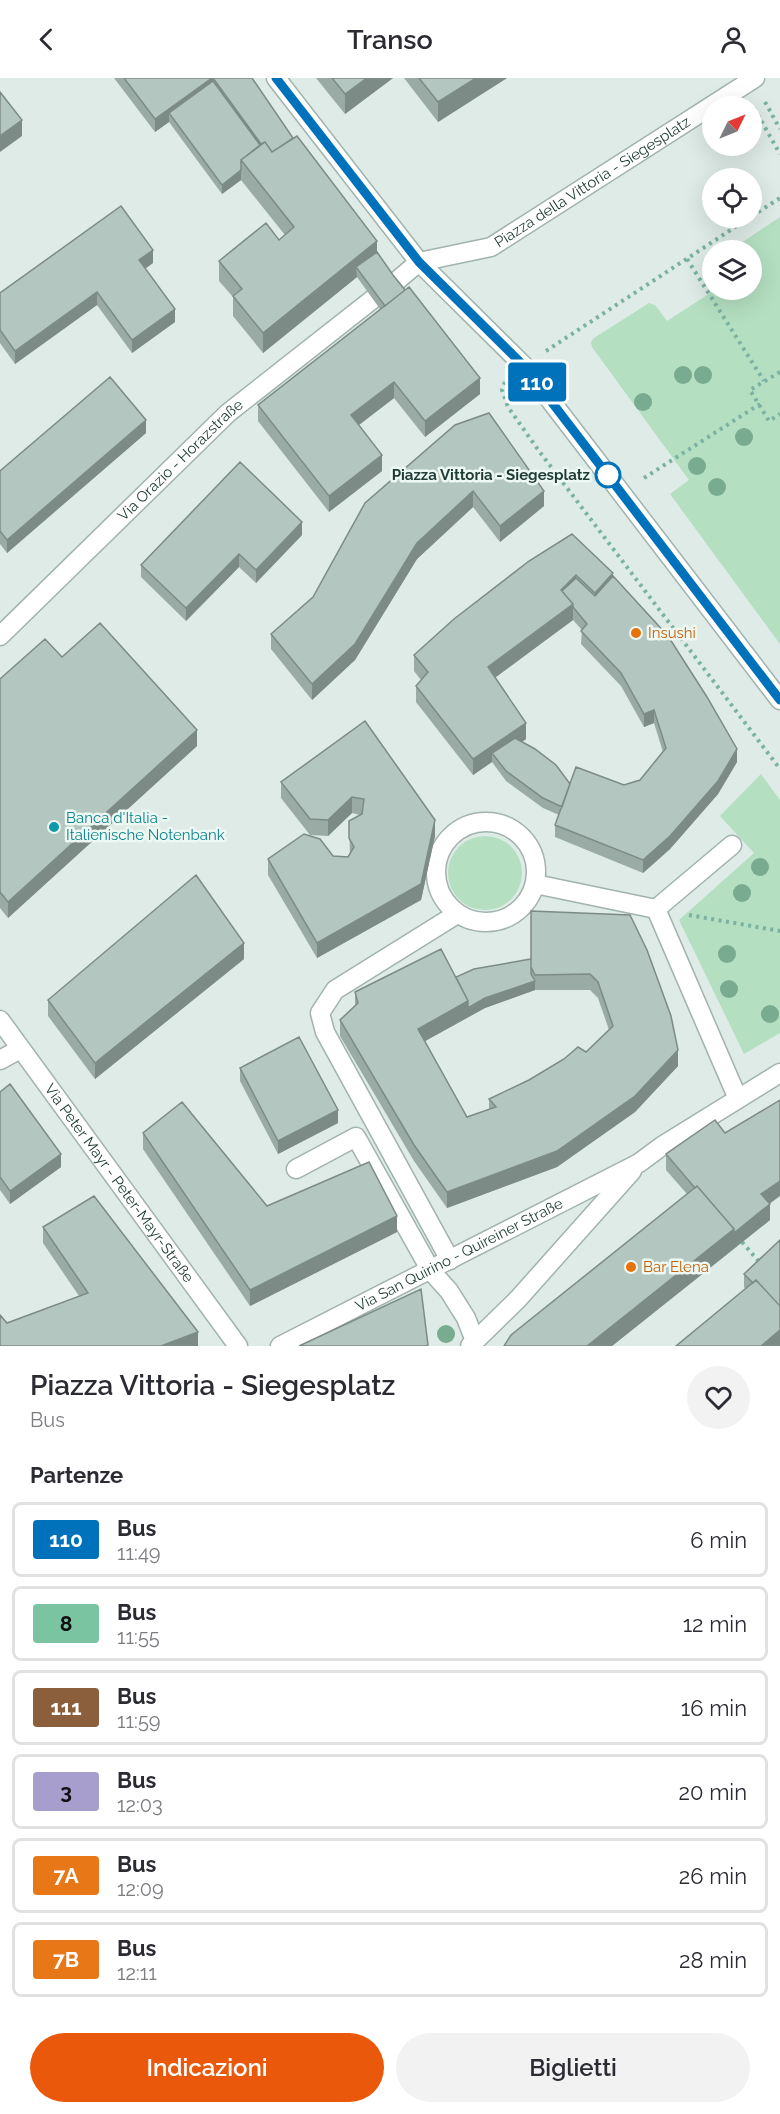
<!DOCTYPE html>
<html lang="it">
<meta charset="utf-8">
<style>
:root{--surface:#fff;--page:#f2f2f3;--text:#2b2b33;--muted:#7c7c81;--line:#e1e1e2;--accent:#ea580c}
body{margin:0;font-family:Raleway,sans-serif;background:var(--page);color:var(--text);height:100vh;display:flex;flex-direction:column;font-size:22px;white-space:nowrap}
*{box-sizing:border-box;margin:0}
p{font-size:20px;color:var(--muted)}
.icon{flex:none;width:33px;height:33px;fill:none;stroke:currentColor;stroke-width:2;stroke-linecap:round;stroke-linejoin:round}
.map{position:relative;height:1268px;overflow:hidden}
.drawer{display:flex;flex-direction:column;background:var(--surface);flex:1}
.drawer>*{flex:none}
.badge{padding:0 12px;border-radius:4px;font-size:21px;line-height:39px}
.needle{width:39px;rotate:47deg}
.controls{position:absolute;left:702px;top:18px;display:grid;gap:12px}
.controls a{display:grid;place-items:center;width:60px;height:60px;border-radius:50%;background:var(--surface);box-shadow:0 6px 24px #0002;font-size:30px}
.map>.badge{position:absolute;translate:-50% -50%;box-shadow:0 0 0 3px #fff}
h2{padding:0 30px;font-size:22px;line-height:54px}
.round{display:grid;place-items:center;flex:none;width:63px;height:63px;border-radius:32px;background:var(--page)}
.headline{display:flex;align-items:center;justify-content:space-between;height:102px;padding:0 30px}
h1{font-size:28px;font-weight:600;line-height:45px}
.action{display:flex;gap:12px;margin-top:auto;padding:12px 30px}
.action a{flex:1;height:69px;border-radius:36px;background:var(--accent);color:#fff;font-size:24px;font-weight:600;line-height:69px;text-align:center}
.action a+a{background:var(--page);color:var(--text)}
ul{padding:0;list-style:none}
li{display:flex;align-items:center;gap:18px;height:75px;margin:0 12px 9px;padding:0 18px;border:3px solid var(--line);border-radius:9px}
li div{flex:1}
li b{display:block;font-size:22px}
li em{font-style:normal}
li .badge{min-width:66px;font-weight:700;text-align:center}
header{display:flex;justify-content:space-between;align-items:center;height:78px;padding:0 30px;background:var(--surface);font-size:27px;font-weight:600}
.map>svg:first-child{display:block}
</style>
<header><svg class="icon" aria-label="back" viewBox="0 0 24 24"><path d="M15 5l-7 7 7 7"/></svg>Transo<svg class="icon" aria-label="person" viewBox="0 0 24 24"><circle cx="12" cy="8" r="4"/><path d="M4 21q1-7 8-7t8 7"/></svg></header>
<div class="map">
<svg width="780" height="1268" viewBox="0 0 780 1268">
<rect width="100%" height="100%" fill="#deebe6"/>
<path fill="#b4dfc1" d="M780,139V566L670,416L689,402L592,269L591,264L594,260L649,225L655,227L667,243L715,212H752V172H741V165Z
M761,696L780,722V955L744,976L679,842L754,775L720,738Z
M448 795a37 37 0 1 1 74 0a37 37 0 1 1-74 0Z"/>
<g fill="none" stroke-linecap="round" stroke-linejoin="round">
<g stroke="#a1b3ad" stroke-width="21">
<g id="minor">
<path d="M276,0L419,184L524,288L780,622"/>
<path id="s1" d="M393,206L419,184L491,169L755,0"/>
<path id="s2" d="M0,558L228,335L373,221"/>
<circle cx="486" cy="794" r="50"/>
<path d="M732,767L656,831L738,1021"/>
<path d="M535,806L656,831"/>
<path id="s3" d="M0,942L238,1268"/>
<path d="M0,982L20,971"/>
<path d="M296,1091L356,1059L431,1193L449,1213L466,1240L475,1263"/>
<path d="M450,1182L325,954L320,935L335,912L457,836"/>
<path id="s4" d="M280,1268L639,1085L662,1068L780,995"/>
<path d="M470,1268L518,1221L632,1093"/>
</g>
</g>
<path stroke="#7bb2a3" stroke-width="4" stroke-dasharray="3 4.5" stroke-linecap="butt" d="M765,24L780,51
M754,30L780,76
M752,138L780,120
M687,181L764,303
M546,273L749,140
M780,294L750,312L769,343L780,336
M505,304L502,312L508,329L539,373L780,691
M644,400L760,326
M689,837L780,853
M742,1164L761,1186"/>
<use href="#minor" stroke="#fff" stroke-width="18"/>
</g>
<g fill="#78ab8f">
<circle cx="683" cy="297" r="9"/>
<circle cx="703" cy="297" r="9"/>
<circle cx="643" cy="324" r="9"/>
<circle cx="744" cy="359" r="9"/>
<circle cx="697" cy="388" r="9"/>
<circle cx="717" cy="409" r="9"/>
<circle cx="760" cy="789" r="9"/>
<circle cx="742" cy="815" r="9"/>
<circle cx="727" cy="876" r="9"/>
<circle cx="729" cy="911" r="9"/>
<circle cx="770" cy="936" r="9"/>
<circle cx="446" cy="1256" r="9"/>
</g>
<path fill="#9aaaa4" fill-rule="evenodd" d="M114,0H252L293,60L377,174L393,197L480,316L425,359L394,320L359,347L382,393L329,434L258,343V327L380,231L357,199L263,275L233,238V219L219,203V183L279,162L285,157L241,102L222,116L169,44L155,54Z
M316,0H393L345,36Z
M404,0H507L438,44Z
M153,185L145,191L175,244L132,275L97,227L15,286L0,265V215Z
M455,347L544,428L500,464L473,429L417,481L355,582L312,622L271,571V556L313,519Z
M146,355L7,475L0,466V393Z
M302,457L256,505L239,489L186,543L141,499V487Z
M529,483L613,498L737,684L718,716L670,771L643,795L555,759V747L559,737L543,730L506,703L492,684L473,697L416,624V608L421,602L414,593V577ZM573,542L582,552L581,566L621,608L644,649L654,645L663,674L640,702L624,707L570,706L522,664L526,661L495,599Z
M62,579L197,668L8,840L0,830V601Z
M365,643L435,758L421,822L317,880L268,797V781L348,779L350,777L349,743L360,737L352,735L328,758L310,757L281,720V704Z
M531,833L678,988L635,1034L557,1089L447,1130L414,1083L340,958V942L355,928V914L456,900L531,881ZM535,912H590L598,920L609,952L586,974L489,1021V1031L467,1039L425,963L485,930Z
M244,881L95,1001L48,938V922Z
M240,990L338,1045L278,1076L240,1003Z
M0,1014L61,1089L10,1126L0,1112Z
M143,1055L267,1128L397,1154L250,1228L143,1071Z
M666,1076L770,1126V1142L612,1268H504L687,1116L666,1092Z
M43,1149L198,1268L7,1245L79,1218L43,1165Z
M780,1162V1268L744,1209V1196Z"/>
<path fill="#7d8b86" d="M212,0H213V12L169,35V44L155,54V41Z
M367,0H393L345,36V16Z
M476,0H507L438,44V24Z
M22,42V58L0,74V58Z
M241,92V102L222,116V107Z
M377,163V183L356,189L357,199L263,275V255Z
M153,172V185L139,195V182Z
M97,214V227L15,286V273Z
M175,231V244L132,275V262Z
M480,300V316L425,359V343Z
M394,304V320L351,353V337Z
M146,342V355L7,475V462Z
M382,377V393L329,434V418Z
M473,413V429L417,481L355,582L312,622V606L417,465Z
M544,413V428L500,464V448Z
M302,444V457L256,505V492Z
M239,476V489L186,543V530Z
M613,495V511L595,531V515Z
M576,497V513L567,522L561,512Z
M573,526V542L488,605V589Z
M654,632V645L644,649V636Z
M526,645V661L497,681L492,675V684L473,697V681Z
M197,652V668L8,840V824Z
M737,671V684L718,716L670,771L643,795V782Z
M352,719V735L328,758V742Z
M435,742V758L421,822L317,880V865Z
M244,865V881L95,1001V985Z
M535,903V912L485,930L418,967V951L468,923L485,920Z
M678,972V988L635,1034L557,1089L447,1130V1114Z
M338,1032V1045L278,1076V1063Z
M61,1076V1089L10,1126V1113Z
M780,1103V1118L761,1132V1116Z
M770,1126V1142L612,1268H587L734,1151Z
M397,1138V1154L250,1228V1212Z
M780,1252V1268H761Z
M198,1254V1268H161Z"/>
<path fill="#b3c6bf" stroke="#7d8b86" stroke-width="1.5" d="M124,0H212L155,41Z
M213,0H252L293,60L272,74L265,64L261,66Z
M332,0H367L345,16Z
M419,0H476L438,24Z
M213,3L260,67L241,82V92L222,107L169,35Z
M0,14L22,42L0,58Z
M297,58L377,163L263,255L233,218L242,211L219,183L266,145L279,162L294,149L241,82L265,64L272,74Z
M121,128L153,172L139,182L175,231L132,262L97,214L15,273L0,252V215Z
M377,174L393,197L405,212L385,228L356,189Z
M409,209L480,300L425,343L394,304L351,337L382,377L329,418L258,327Z
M110,299L146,342L7,462L0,453V393Z
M489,335L544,413L500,448L473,413L417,465L355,566L312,606L271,556L313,519L365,425L455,347Z
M240,384L302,444L256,492L239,476L186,530L141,487Z
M572,456L613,495L595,515L576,497L561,512L573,526L488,589L526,645L473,681L416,608L428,594L414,577L454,541L529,483Z
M613,498L668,558L707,619L737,671L718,703L670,758L643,782L555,747L576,689L624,707L640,702L666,670L654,632L644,636L621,595L581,553L587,546L573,529V526L562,513L576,500L595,518Z
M100,545L197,652L8,824L0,814V601L45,561L62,579Z
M365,643L435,742L421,806L317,865L268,781L304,756L320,761L333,778L348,779L354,769L349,760V743L362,736L364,721L352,719L328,742L310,741L281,704Z
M515,660L535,671L556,687L570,706L562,729L543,720L506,693L492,675Z
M196,797L244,865L95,985L48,922Z
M531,833L630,837L647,872L671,938L678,972L635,1018L557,1073L447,1114L414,1067L340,942L358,925L355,914L441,871L468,923L418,951L467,1039L496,1029L489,1021L529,1002L564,981L578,969L586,974L613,948L598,904L590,896L535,897L531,889Z
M531,881V896L535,903L485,920L468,930V923L456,899L474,891Z
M299,959L338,1032L278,1063L240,990Z
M10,1006L61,1076L10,1113L0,1099V1014Z
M780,1022V1103L761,1116L770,1126L734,1155V1151L697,1108L695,1110L666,1076L715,1042L725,1055Z
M182,1024L267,1128L369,1084L397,1138L250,1212L143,1055Z
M697,1108L734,1151L587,1268H504L511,1257Z
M94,1118L198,1254L161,1268H0V1237L7,1245L88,1215L43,1149Z
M780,1162V1228L756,1202L753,1205L744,1196Z
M756,1202L780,1228V1252L761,1268H676Z
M421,1211L428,1267L426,1268H299Z"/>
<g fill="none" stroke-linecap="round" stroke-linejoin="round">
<g stroke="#fff" stroke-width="14">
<path id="line" d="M276,0L419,184L524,288L780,622"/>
</g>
<use href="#line" stroke="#0072bc" stroke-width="9"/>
</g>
<circle fill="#fff" stroke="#0072bc" stroke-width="3" cx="608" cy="397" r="12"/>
<g fill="#e8710a" stroke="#eef8f3" stroke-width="2">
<circle cx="636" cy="555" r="6"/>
<circle cx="631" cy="1189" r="6"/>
</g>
<circle fill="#0f9aa8" stroke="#eef8f3" stroke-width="2" cx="54" cy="749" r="6"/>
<g text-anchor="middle" stroke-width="5" stroke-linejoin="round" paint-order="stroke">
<g font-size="15" fill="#1e3c35" stroke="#eef8f3">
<text dy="5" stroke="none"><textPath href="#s1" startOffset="228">Piazza della Vittoria - Siegesplatz</textPath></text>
<text dy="5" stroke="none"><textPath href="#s2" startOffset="252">Via Orazio - Horazstraße</textPath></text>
<text dy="5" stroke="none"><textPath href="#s3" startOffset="202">Via Peter Mayr - Peter-Mayr-Straße</textPath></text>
<text dy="5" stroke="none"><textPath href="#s4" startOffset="201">Via San Quirino - Quireiner Straße</textPath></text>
</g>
<g font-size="15" font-weight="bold" fill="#1e3c35" stroke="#eef8f3" text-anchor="end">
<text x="590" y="402">Piazza Vittoria - Siegesplatz</text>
</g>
<g font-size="15" fill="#c56008" stroke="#eef8f3" text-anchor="start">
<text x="648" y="560">Insushi</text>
<text x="643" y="1194">Bar Elena</text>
</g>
<g font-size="15" fill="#0d838f" stroke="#eef8f3" text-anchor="start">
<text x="66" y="745">Banca d'Italia -<tspan x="66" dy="17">Italienische Notenbank</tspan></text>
</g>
</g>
</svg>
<div class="controls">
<a><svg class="needle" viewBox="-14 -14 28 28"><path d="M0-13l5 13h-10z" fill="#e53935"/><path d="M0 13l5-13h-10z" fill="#7c7c81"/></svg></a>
<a><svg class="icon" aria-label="locate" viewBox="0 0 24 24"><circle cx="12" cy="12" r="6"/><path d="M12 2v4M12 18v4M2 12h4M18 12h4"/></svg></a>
<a><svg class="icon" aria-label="layers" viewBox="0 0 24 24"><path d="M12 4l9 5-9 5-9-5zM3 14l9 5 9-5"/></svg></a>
</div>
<b class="badge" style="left:537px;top:304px;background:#0072bc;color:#fff">110</b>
</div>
<section class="drawer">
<div class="headline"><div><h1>Piazza Vittoria - Siegesplatz</h1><p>Bus</p></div><a class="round"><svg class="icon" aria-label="heart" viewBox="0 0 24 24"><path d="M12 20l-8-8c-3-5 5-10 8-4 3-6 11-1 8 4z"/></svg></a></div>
<h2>Partenze</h2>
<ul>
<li><span class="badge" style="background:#0072bc;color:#fff">110</span><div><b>Bus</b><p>11:49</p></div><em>6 min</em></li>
<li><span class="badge" style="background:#7ac4a1;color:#111">8</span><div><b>Bus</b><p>11:55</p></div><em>12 min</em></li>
<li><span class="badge" style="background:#8b5e3c;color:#fff">111</span><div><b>Bus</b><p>11:59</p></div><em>16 min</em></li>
<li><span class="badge" style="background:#a79ecd;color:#111">3</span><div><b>Bus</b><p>12:03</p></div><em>20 min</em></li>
<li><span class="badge" style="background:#e87817;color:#fff">7A</span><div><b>Bus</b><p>12:09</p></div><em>26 min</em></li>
<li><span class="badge" style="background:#e87817;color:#fff">7B</span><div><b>Bus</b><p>12:11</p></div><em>28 min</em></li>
</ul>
<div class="action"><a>Indicazioni</a><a>Biglietti</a></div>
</section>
